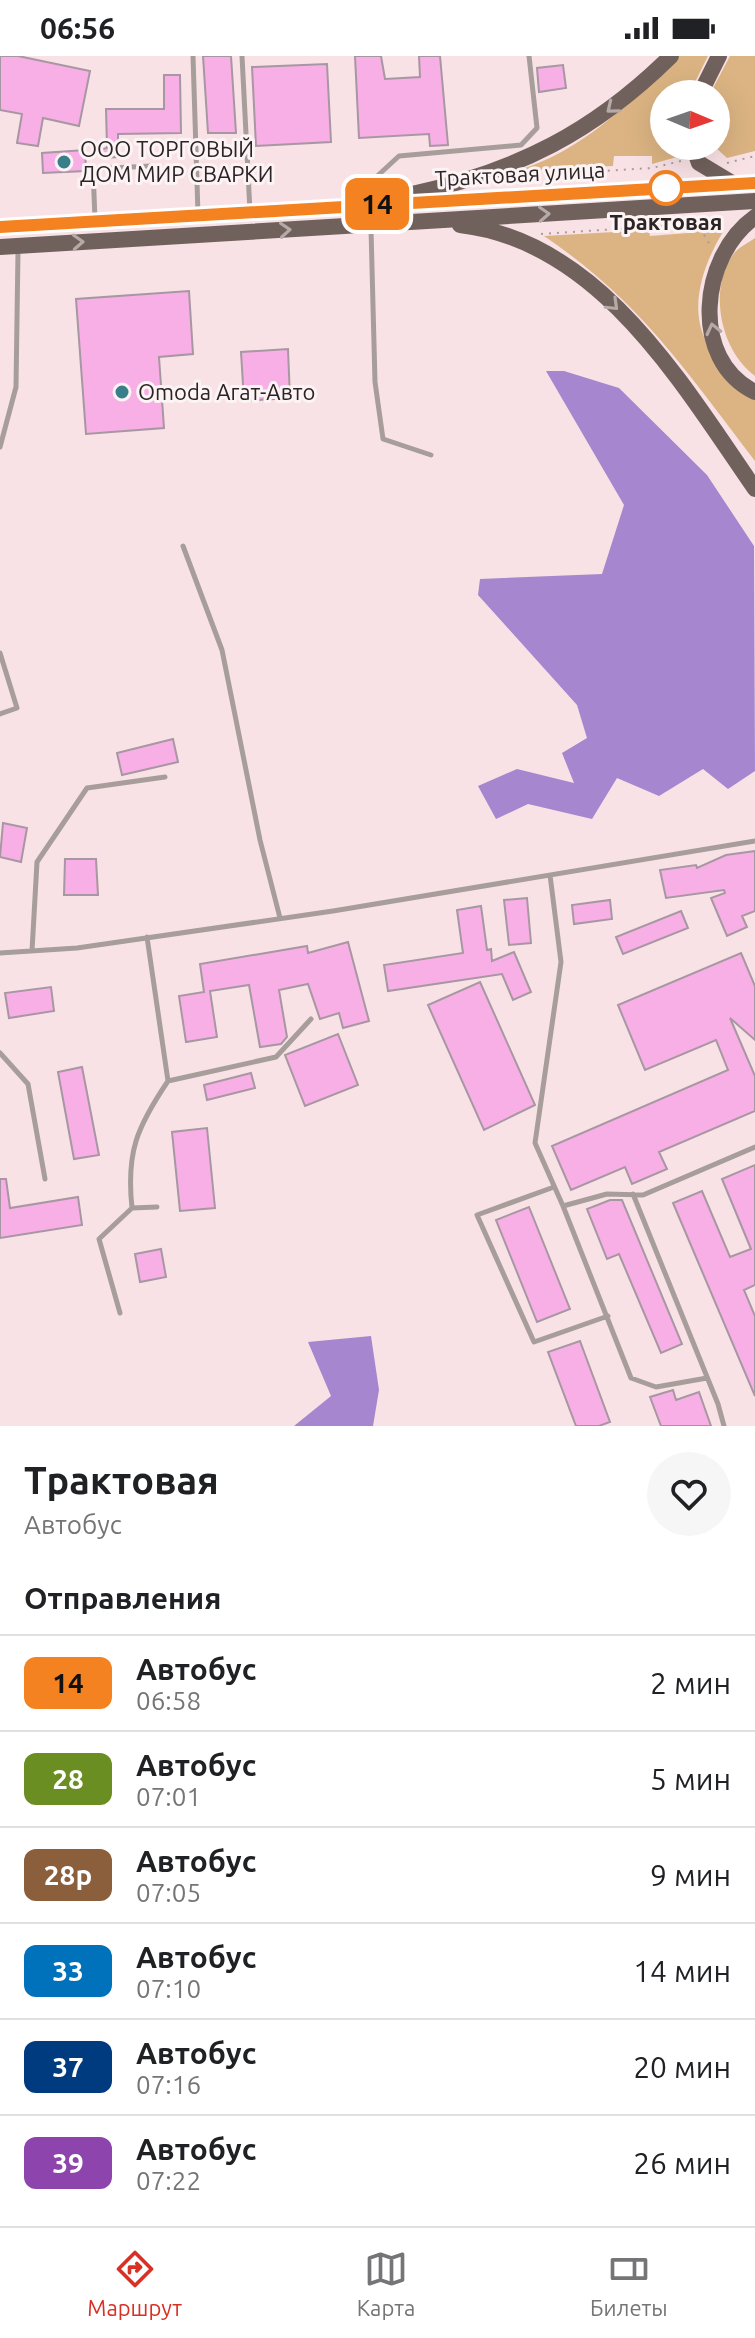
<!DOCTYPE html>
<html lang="ru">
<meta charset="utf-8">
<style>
:root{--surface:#fff;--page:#f6f6f6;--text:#202124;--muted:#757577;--line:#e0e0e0;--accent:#d93025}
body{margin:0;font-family:Ubuntu,sans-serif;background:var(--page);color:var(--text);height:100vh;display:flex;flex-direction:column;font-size:30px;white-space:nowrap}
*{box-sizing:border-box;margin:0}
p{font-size:26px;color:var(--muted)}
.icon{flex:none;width:44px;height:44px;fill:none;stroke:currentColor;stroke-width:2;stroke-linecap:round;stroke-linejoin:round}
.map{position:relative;height:1370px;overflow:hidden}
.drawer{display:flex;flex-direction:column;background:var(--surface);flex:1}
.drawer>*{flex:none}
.badge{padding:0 16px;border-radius:12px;font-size:28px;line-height:52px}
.needle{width:52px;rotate:92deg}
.tools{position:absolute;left:650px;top:24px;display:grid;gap:16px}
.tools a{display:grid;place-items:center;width:80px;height:80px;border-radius:50%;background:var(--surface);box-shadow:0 8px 32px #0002;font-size:40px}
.map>.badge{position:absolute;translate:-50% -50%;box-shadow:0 0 0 4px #fff}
h2{padding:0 24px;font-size:30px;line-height:72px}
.round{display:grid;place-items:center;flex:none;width:84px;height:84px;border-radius:42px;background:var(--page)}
.overview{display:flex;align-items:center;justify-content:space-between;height:136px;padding:0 24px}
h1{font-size:38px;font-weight:600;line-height:60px}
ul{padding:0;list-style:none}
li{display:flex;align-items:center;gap:24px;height:96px;padding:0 24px;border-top:2px solid var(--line)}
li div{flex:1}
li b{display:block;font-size:30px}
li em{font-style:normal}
li .badge{min-width:88px;font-weight:700;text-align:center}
.status{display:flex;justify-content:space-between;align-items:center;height:56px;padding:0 40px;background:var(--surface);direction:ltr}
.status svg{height:22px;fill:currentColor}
.tab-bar{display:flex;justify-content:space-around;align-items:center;height:112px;border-top:2px solid var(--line);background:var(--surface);font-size:22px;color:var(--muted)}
.tab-bar a{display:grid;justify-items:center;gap:4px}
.tab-bar .selected{color:var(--accent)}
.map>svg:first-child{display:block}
</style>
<div class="status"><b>06:56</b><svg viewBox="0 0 49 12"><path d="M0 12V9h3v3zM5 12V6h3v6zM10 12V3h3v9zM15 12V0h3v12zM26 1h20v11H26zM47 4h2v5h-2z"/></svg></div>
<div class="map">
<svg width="755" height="1370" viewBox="0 0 755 1370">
<rect width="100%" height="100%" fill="#f9e2e5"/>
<path fill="#dcb483" d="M677,0H708L689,38H664V90H682L684,99L652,108V100H614L613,110L515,115C581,97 629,47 677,0Z
M730,0H755V95L727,102L714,90L716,38H710Z
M688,172L724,174C704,207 686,253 709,291C720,309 741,325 755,341V405C687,316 639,244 544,180L649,174L650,180L688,177Z
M755,182V320C720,295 707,231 735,196C741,190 748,187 755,182Z"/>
<path fill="#a686ce" d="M546,315H564L619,332L707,419L754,490L755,715L728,733L703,713L659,740L617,722L592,763L528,748L496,763L478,730L517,713L574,727L562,697L587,682L577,649L478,539L480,523L602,518L624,449Z
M371,1280L379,1334L373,1370H294L331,1340L308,1286Z"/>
<path fill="#f7afe5" stroke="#a797a2" stroke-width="2" d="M0,0H18L90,15L79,70L43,62L38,90L17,87L22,58L0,54Z
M203,0H231L236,77H208Z
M355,0H381L385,23L420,21L419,0H440L448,89L430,90L429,78L359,82Z
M327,8L331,86L256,90L252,11Z
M563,9L566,32L539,36L537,12Z
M164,19H180L181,77L118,78V101L103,102L102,93L107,92L106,53H164Z
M85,94L86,115L43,117L42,97Z
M189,235L193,298L159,301L164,372L86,378L76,243Z
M288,293L290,342L244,345L241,296Z
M173,683L178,706L122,719L117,697Z
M3,767L27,772L21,806L0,801Z
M755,795V855L742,860L747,871L727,880L711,842L725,837L724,834L666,842L660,814L696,809L697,812L726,799Z
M65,803H96L98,839H64Z
M527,842L531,887L509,889L504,844Z
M610,844L612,863L574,868L572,849Z
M481,850L487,894L491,893L492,905L514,896L531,936L513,944L502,918L388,935L384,909L463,897L457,854Z
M681,855L688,872L623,898L616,881Z
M348,886L369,965L343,972L339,957L320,963L308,928L279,934L287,981L281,988L260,991L249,929L210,935L217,981L186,986L179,940L204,936L200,908L307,890L308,897Z
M741,897L755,930V984L730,962L755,1020V1055L659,1096L667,1113L632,1128L625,1111L571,1134L552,1090L728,1014L716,984L645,1014L618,949Z
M480,926L535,1049L484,1074L428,949Z
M51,931L54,955L9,962L5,937Z
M338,978L358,1029L305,1050L285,999Z
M82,1011L99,1099L74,1103L58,1016Z
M251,1017L255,1032L207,1044L204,1029Z
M207,1072L215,1152L180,1155L172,1076Z
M755,1109V1229L744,1234L755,1260V1340L673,1147L702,1135L730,1201L751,1193L722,1123Z
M0,1123H6L10,1152L78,1141L82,1169L0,1182Z
M610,1144H622L682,1288L661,1297L619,1198L607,1203L587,1153Z
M529,1151L570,1253L537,1266L496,1164Z
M161,1193L166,1221L140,1226L135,1198Z
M580,1285L610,1366L599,1370H576L548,1296Z
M673,1334L676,1344L699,1336L711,1370H661L650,1341Z"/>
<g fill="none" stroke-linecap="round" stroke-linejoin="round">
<path stroke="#ac9b9d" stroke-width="2" stroke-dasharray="2 6" stroke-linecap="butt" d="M727,107L755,100
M520,120L652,112L681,105
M692,168L707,182L710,191
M541,178L692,168L724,170"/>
<path stroke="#a79e9b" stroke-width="5" d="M193,0L198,158
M242,0L250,155
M348,147L399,100L521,89L537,72L529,0
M95,164L93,113L151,110
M371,173L375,326L383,383L431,399
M0,391L16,331L18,195
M183,490L222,594L260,784L280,862
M0,597L17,652L0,658
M550,819L561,906L535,1087L563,1150L607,1138L643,1139L755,1091
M147,881L168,1025L276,1001L311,963
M32,895L37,806L87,732L165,721
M0,897L77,892L333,855L755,785
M0,997L28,1028L45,1123
M554,1131L477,1159L534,1286L608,1260
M633,1138L718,1348L724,1370
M563,1150L631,1322L656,1331L707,1322
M157,1151L132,1152C126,1096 137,1071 168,1025
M120,1257L99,1183L132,1152"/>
<path stroke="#71615c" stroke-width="16" d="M700,38L719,0
M693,90L699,107L734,128
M412,138C517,115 594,76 671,0
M755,161C700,200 689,304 755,336
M460,169C600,185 682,328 755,433
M0,171L755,127
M0,191L755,145"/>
</g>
<defs><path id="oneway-chevron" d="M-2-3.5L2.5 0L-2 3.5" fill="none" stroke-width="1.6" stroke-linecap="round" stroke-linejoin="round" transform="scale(2)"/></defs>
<g stroke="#b6aaa8">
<use href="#oneway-chevron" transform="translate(612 52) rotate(141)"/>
<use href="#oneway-chevron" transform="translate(544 158) rotate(-3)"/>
<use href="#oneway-chevron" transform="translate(285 174) rotate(-4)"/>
<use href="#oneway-chevron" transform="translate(78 186) rotate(-3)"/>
<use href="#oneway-chevron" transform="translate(613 249) rotate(44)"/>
<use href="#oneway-chevron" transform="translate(713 273) rotate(-103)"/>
</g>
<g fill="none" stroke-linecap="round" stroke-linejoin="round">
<g stroke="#fff" stroke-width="18">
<path id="line" d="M0,171L755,127"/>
</g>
<use href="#line" stroke="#f58220" stroke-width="12"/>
</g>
<g fill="#387f89" stroke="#fcf3f4" stroke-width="3">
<circle cx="64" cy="106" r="8"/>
<circle cx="122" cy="336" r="8"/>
</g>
<circle fill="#fff" stroke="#f58220" stroke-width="4" cx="666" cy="132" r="16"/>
<g text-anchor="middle" stroke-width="6" stroke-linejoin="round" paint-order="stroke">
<g font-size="22" fill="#2b2324" stroke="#fcf3f4" text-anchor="start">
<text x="80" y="101">ООО ТОРГОВЫЙ<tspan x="80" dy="25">ДОМ МИР СВАРКИ</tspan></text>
<text x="138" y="344">Omoda Агат-Авто</text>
</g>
<g font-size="22" fill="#2b2324" stroke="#fcf3f4">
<text transform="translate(520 118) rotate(-3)" y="8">Трактовая улица</text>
</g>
<g font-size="22" font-weight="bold" fill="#2b2324" stroke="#fcf3f4">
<text x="666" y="174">Трактовая</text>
</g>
</g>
</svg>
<div class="tools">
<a><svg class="needle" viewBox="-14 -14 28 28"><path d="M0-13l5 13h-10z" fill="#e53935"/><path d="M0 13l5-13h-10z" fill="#757577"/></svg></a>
</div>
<b class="badge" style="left:377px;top:148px;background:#f58220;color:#111">14</b>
</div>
<section class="drawer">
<div class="overview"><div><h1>Трактовая</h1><p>Автобус</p></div><a class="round"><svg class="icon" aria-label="heart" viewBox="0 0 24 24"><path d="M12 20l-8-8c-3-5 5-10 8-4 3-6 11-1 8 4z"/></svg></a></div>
<h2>Отправления</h2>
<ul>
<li><span class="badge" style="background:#f58220;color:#111">14</span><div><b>Автобус</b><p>06:58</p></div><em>2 мин</em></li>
<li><span class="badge" style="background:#6b8e23;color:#fff">28</span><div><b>Автобус</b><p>07:01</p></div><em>5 мин</em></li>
<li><span class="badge" style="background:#8b5e3c;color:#fff">28р</span><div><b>Автобус</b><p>07:05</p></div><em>9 мин</em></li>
<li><span class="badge" style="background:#0072bc;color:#fff">33</span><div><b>Автобус</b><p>07:10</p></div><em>14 мин</em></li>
<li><span class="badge" style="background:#003b80;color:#fff">37</span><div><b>Автобус</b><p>07:16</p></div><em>20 мин</em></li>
<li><span class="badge" style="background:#8e44ad;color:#fff">39</span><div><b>Автобус</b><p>07:22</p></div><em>26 мин</em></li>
</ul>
</section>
<nav class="tab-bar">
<a class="selected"><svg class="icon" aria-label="directions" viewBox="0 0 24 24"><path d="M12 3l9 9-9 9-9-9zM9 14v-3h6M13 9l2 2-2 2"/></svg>Маршрут</a>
<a><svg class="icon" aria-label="map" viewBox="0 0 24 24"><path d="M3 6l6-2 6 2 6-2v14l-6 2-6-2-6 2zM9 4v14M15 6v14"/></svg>Карта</a>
<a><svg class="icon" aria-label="tickets" viewBox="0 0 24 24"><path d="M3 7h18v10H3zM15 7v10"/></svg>Билеты</a>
</nav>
